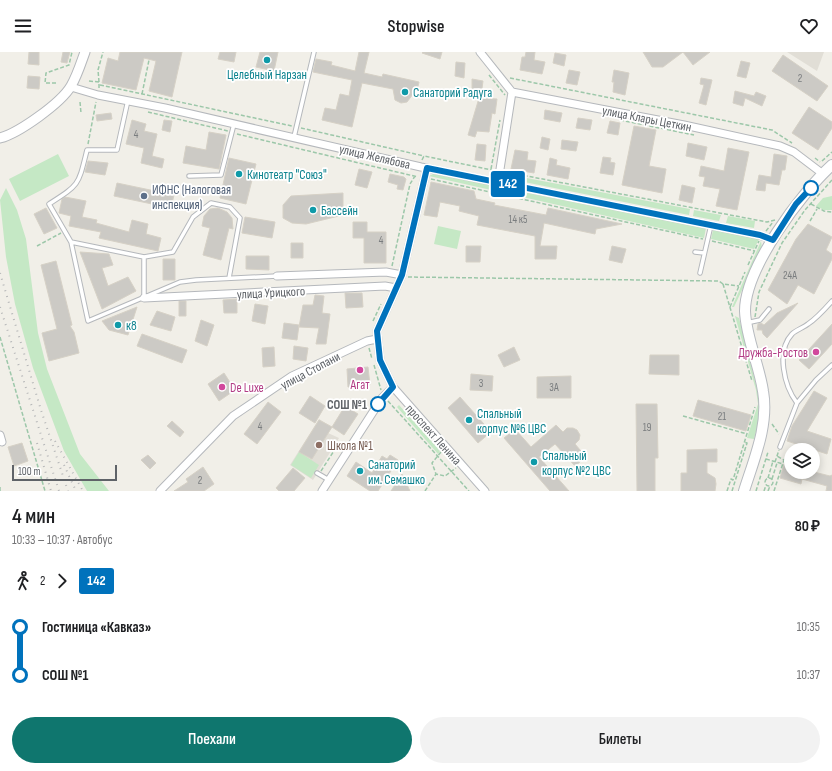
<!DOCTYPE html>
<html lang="ru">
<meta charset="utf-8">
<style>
:root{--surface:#fff;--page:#f2f2f2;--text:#202124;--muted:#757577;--accent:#0f766e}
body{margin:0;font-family:"Sofia Sans Condensed",sans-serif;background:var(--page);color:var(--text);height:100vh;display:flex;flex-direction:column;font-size:15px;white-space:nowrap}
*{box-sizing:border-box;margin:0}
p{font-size:13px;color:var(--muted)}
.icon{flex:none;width:22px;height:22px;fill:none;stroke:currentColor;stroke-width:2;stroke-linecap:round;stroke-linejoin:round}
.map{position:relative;height:439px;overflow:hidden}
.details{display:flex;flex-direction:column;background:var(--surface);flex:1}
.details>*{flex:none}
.badge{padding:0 8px;border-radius:3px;font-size:14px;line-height:26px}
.fabs{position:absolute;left:784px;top:391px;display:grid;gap:8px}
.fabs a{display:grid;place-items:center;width:36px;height:36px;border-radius:50%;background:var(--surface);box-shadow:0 2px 10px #0003;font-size:20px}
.scale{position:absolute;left:12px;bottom:10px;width:105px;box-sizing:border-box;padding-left:4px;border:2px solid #5f6368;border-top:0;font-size:11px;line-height:14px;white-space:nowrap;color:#5f6368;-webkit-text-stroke:3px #fff;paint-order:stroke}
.map>.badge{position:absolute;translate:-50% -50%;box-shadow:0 0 0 2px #fff}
.legs{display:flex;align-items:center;gap:6px;height:44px;padding:0 12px;font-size:13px}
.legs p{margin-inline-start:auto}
.head{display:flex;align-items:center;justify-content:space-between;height:68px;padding:0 12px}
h1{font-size:22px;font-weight:600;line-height:30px}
.action{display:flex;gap:8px;margin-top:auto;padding:8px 12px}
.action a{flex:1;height:46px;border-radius:24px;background:var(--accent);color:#fff;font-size:16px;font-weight:600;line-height:46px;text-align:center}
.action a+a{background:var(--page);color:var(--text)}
ul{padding:0 12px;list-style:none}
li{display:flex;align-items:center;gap:14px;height:48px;font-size:15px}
li i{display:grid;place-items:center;width:6px;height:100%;margin:0 5px;background:currentColor}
li i::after{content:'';width:10px;height:10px;margin:-5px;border:3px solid;border-radius:50%;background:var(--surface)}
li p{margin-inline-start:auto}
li:first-child i{background:linear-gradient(#0000 50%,currentColor 0)}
li:last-child i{background:linear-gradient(currentColor 50%,#0000 0)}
header{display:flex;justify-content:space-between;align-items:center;height:52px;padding:0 12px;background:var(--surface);font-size:18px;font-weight:600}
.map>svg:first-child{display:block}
</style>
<header><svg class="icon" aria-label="menu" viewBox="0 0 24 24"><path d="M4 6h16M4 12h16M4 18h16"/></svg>Stopwise<svg class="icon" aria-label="heart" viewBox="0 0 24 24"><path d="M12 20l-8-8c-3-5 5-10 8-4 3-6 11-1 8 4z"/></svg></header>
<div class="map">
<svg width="832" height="439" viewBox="0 0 832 439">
<rect width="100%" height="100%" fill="#f1efe8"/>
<path fill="#e1ded6" d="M787,0H824L817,19Z
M319,367L332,375L328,381L339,386L313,428L290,413Z"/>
<path fill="#c5e8c5" d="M58,102L69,124L20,149L9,127Z
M433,122L706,176L704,186L429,124Z
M505,122L690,157L689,163L504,126Z
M6,136L17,158L26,187L38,281L47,317L80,402L109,439H87L64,399L33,316L15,252L6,205L0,148Z
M832,144V158H824L816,154L823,146Z
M694,158L721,163L719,169L693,164Z
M728,164L755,169L754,176L726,171Z
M438,174L461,179L457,197L434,192Z
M713,178L759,187L754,197L711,187Z
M761,189L762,196L734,255H732Z
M735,264L739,266L761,352L760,365L754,387L747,386L758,352L756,338Z
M399,353L440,399L438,402L397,355Z
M299,400L319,413L311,426L291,413Z"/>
<path fill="#cccac5" stroke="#d6d1c6" d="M29,0H39V13L28,12Z
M63,0H70L67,11L61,10Z
M120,0H182L172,45L149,39L156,9L144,6L136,38L102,31L108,6L118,9Z
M220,0H236L234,10L218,7Z
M260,0H278L274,19L256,15Z
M359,0H369L364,21L382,25L383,22L419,30L416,43L413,42L407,50L401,51L395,48L393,37L362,31L352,75L322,68L325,56L336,58L340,42L349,44L352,28L313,20L316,7L332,10L331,13L355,19Z
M423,0H442L440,7L422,1Z
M526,0H535L534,8L545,10L542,22L520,18L522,5H525Z
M643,0H683L663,15H652Z
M683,0H710L693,13Z
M555,1L566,3L564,14L553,11Z
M783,3L828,34L817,49L772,19Z
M741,9L750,11L746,26L737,24Z
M456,10L465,11L464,26L455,24Z
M569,18L580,20L577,33L566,31Z
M614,18L629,21L625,43L613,40L614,30H612Z
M28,24L40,25L39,37L27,36Z
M701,26L712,28L706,53L699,51L704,33L700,32Z
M472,27L483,29L481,44L472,41Z
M735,39L754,44L756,40L766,44L762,54L745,46L743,54L733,51Z
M479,46L497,47L495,62L492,61L489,80L477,79L475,85L468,83Z
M809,55L832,70V76L818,98L792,81Z
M545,58L562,61L560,70L544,67Z
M111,61L112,67L97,69L96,63Z
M578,66L592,68L590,78L576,76Z
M132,68L146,72L144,79L157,82L152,104L164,107L162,116L141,111L144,96L126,92Z
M164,68L172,69L170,80L162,78Z
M610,69L620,71L618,83L607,81Z
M634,74L656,78L649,114L666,117L662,141L622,133Z
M209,80L226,83L219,117L183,111L186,94L206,98Z
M542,85L550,87L548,98L540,96Z
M562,88L578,90L576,99L561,97Z
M688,91L707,95L704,108L686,104Z
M477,92L486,93L485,109L475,108Z
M728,96L749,100L737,158L716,154L720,137L703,134L705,125L699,124L701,114L724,119Z
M515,98L528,100L527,108L536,109L534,121L511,117Z
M774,102L787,104L785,118H782L779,133L766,131L765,139L756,138L759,123L771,125Z
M603,105L611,106L610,110L615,111L613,123L600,121Z
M229,106L256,112L246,152L220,146Z
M550,106L557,108L556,113L570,116L568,127L547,123Z
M88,109L108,111L105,123L85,120Z
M359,117L372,120L367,136L355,133Z
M390,122L404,125L406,127L403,138L397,137L398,133L388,130Z
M431,130L474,139L476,147L495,151L494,153L546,163L548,156L622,172L596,177L595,182L544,171L540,194H557L556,207H535V184L477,173L479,164L459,159L460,154L440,150L437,165L424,163Z
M117,131L174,143L171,156L114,144Z
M682,133L695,136L692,151L679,148Z
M343,141V163L306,172L292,171L283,166V153L291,144Z
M65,145L86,149L82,165L97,168L96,171L129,180L132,168L148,172L146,182L161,186L158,199L99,186L101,180L69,174L71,164L59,161L62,147Z
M46,156L57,176L44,182L34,162Z
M218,156L227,160L232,166L233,177L229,176L221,208L203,203L210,176L202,174L204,164L210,157Z
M245,165L275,170L272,186L242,181Z
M353,170H367V180H386V211H364V186H353Z
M808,172L832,185L826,198L832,202V207L814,242L798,233L787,252L768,238L796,187Z
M291,191H303V206H291Z
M466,194H481L480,210H466Z
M612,194L626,197L622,211L609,208Z
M80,200L109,202L113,213L102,216L108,234L128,225L136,239L102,257Z
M246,204H269V218L246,217Z
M163,207H175V228H163Z
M56,209L72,273L70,274L74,280L79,301L49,309L42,281L57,277L41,213Z
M345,241H362L363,255L346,256Z
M315,243L324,244L322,261L330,262L326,292H316L319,276L299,275L303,253H313Z
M237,247V261H224L223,248Z
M179,249H186V264H179Z
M798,251L767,286L763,282L762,278H757L758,272L761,271L764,273L777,261Z
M255,252L268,254L265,272L252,269Z
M137,255L128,283L109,278L102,269Z
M157,259L175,265L171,279L150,273Z
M201,268L214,273L207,294L195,289Z
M284,271L299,273L297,288L282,286Z
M832,272V292L809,317L799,308Z
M142,282L187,298L182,311L137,294Z
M294,294L308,296L306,309L293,307Z
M274,295L275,314L263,315L262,296Z
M514,295L520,308L504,315L498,303Z
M650,303H679V323L649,322Z
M368,315L370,333L348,335L347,317Z
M224,321L235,338L219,349L208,332Z
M471,322L493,324L492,339L470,338Z
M571,324V346H537V325Z
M814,339L827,346L807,379L831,387L827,402L787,389L792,374Z
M310,344L325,354L315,371L299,361Z
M460,345L491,380L478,391L448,356Z
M698,348L751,363L746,379L693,364Z
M268,350L281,360L257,392L244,382Z
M636,352H657L658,406H655V439H637Z
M345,354L358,362L344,383L332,375Z
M319,368L332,375L312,407L299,400Z
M172,369L184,380L180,385L167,374Z
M556,373L563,380L567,376H573L577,378L580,383L579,388L575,392L586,405L575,414L555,392L539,405L569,439H550L504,386L515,377L531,395Z
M22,391L28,409L14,414L8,395Z
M717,397V410H707V421L715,426L716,432L715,439H681V421H687V398Z
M148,403L156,411L150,417L141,408Z
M390,403L398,408L378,439H370L347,424L356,410L372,421L382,404L387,407Z
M784,412L791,414V420H814L830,424L832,423V439H826L827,434L802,427L801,432L780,426Z
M203,415L214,432L204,439H174L188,430L186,427Z
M293,416L305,426L294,439H279L276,436Z
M402,422L410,439H391Z"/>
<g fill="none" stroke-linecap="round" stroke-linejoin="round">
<g stroke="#b5b8bc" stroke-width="5.5">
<path id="service" d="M294,85L314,0
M189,124L221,123L234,72
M71,190L49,152C80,132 78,134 87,98H117L128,48
M695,200L704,201
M144,205L173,200L193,165L211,151L230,155L240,166L229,226
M700,221L711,173
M144,246V205L71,190L88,269L180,230L196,228L277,224
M746,271L760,268L769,257
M797,351C784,334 776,299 792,282C796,278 803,276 808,272C817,266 824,258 832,249
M780,395L797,351L816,328L832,313
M317,421L329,428"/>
</g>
<g stroke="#b5b8bc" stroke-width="9">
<path id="minor" d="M480,0L512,40L684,73L780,94L794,100L823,122
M71,35L98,43L165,56L421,115L759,183L773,188
M427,116L402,223L377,279L380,308L393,335L485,439
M498,130L512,40
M277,224L386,220L402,223
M144,246L385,234L396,236
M0,383L2,390
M160,439L233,364L292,324L367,289L377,287
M322,439L382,346L393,335"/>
</g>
<g stroke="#b5b8bc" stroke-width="11">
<path id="tertiary" d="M0,86C19,81 61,51 71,34C77,24 81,11 85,0"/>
</g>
<g stroke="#b6babf" stroke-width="12">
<path id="secondary" d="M744,439C754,407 769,373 763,339C759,312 746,286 745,259C745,216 801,141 832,113"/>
</g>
<path stroke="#9cc7a9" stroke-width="1.5" stroke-dasharray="4 2" stroke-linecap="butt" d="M489,23L505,43
M510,26L772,78L792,91
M89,29L99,30V36
M99,30L98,18L103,0
M56,31H45L46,21L69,13L72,0
M100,33L292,74
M142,42L149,8
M80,50L81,61
M148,60L228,79
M620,68L694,83
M301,76L424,104
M237,82L418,125
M88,92L96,50
M815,106L820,110
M422,108L424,104L492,118
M822,109L832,100
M491,117L500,68
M506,120L767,170L775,168
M431,127L703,187
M811,152L824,159L832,160
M810,169L817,157
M766,179L773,170
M712,189L755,199
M37,194L61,181
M748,213L759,189
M392,214L410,132L415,124
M408,225L719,229L723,232L739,234
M723,232L752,329
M730,255L745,220
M755,265L759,240L782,191L805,158L832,128
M373,269L381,252
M0,285L45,439
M369,296L372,307
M374,313L381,338
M388,349L469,439
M683,364L747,382
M772,372L779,382
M441,400L432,411L436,422L445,424L456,416
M766,407L783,412
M775,410L779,398
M321,419L339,391L344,392
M765 430a4 4 0 1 1 8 0a4 4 0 1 1-8 0Z
M768,426L773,409
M772,427L777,411
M0,435V439
M425,439L436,422
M727,439L731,427L733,428L755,355
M732,439L747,391L744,390
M756,439L768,400
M764,439L766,433
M768,439L770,434
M774,439L784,408L777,404"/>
<use href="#service" stroke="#fff" stroke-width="3.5"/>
<use href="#minor" stroke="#fff" stroke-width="7"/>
<use href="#tertiary" stroke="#fff" stroke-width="9"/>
<use href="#secondary" stroke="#fff" stroke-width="10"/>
<path stroke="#b6b7b8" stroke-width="2" stroke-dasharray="1 5" stroke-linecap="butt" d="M0,221L41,358L68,439
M0,255L59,439
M55,389L83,439
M37,391L51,439
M64,413L76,439"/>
</g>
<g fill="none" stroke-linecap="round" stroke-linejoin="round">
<g stroke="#fff" stroke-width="9">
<path id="line-1" d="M378,352L393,335L380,308L377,279L402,223L427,116L760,183L773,188L796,152L811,136"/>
</g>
<use href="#line-1" stroke="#0072bc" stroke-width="6"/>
</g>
<g fill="#0f9aa8" stroke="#fff" stroke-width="1.5">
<circle cx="267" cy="8" r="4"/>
<circle cx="405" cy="40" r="4"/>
<circle cx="239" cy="122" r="4"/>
<circle cx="313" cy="158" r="4"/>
<circle cx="118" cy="273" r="4"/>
<circle cx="469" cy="368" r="4"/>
<circle cx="534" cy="410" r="4"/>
<circle cx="360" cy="419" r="4"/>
</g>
<g fill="#fff" stroke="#0072bc" stroke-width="2">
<circle cx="811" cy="136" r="7"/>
<circle cx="378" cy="352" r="7"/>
</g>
<circle fill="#5c6f8a" stroke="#fff" stroke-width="1.5" cx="144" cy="144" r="4"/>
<g fill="#d1479c" stroke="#fff" stroke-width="1.5">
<circle cx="816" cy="300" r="4"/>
<circle cx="360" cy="318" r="4"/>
<circle cx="222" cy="335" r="4"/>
</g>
<circle fill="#8d6e63" stroke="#fff" stroke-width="1.5" cx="319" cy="393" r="4"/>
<g text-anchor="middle" stroke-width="3.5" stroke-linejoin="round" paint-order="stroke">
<g font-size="11" fill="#7a7d7f">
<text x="800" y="30">2</text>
<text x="136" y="86">4</text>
<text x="518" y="171">14 к5</text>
<text x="381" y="192">4</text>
<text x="790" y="227">24А</text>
<text x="481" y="335">3</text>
<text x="554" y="339">3А</text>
<text x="722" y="368">21</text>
<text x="260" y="378">4</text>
<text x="647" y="379">19</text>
<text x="200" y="432">2</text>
</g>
<g font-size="13" fill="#0d838f" stroke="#fff" text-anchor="start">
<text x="267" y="27" text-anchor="middle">Целебный Нарзан</text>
<text x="413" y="45">Cанаторий Радуга</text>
<text x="247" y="127">Кинотеатр "Союз"</text>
<text x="321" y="163">Бассейн</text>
<text x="126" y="278">к8</text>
<text x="477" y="366">Спальный<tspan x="477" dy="15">корпус №6 ЦВС</tspan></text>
<text x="542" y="408">Спальный<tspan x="542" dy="15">корпус №2 ЦВС</tspan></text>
<text x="368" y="417">Санаторий<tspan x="368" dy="15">им. Семашко</tspan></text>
</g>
<g font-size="13" fill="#5f6368" stroke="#fff">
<text transform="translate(647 66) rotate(11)" y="5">улица Клары Цеткин</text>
<text transform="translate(375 104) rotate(13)" y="5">улица Желябова</text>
<text transform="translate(271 240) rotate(-3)" y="5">улица Урицкого</text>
<text transform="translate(310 318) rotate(-28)" y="5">улица Стопани</text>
<text transform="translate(434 382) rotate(48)" y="5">проспект Ленина</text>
</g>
<g font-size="13" fill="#4e5e75" stroke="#fff" text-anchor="start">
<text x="152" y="142">ИФНС (Налоговая<tspan x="152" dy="15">инспекция)</tspan></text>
</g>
<g font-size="13" fill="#b23c85" stroke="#fff" text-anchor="end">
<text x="808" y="305">Дружба-Ростов</text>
<text x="360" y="337" text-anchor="middle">Агат</text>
<text x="230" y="340" text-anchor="start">De Luxe</text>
</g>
<g font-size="13" font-weight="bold" fill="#5f6368" stroke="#fff" text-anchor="end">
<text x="367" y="357">СОШ №1</text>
</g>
<g font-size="13" fill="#785e54" stroke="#fff" text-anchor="start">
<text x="327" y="398">Школа №1</text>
</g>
</g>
</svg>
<div class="fabs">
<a><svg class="icon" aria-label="layers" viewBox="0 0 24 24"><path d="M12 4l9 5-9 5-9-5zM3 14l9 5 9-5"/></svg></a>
</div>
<div class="scale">100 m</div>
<b class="badge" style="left:508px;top:132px;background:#0072bc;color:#fff">142</b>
</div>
<section class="details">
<div class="head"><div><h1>4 мин</h1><p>10:33 – 10:37 · Автобус</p></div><b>80 ₽</b></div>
<div class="legs"><svg class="icon" aria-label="walk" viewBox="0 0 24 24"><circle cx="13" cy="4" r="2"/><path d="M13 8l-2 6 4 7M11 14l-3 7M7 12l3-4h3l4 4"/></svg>2<svg class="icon" aria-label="forward" viewBox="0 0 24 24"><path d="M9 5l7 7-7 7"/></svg><b class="badge" style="background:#0072bc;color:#fff">142</b></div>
<ul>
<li><i style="color:#0072bc"></i><b>Гостиница «Кавказ»</b><p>10:35</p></li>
<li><i style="color:#0072bc"></i><b>СОШ №1</b><p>10:37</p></li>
</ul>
<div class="action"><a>Поехали</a><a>Билеты</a></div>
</section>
